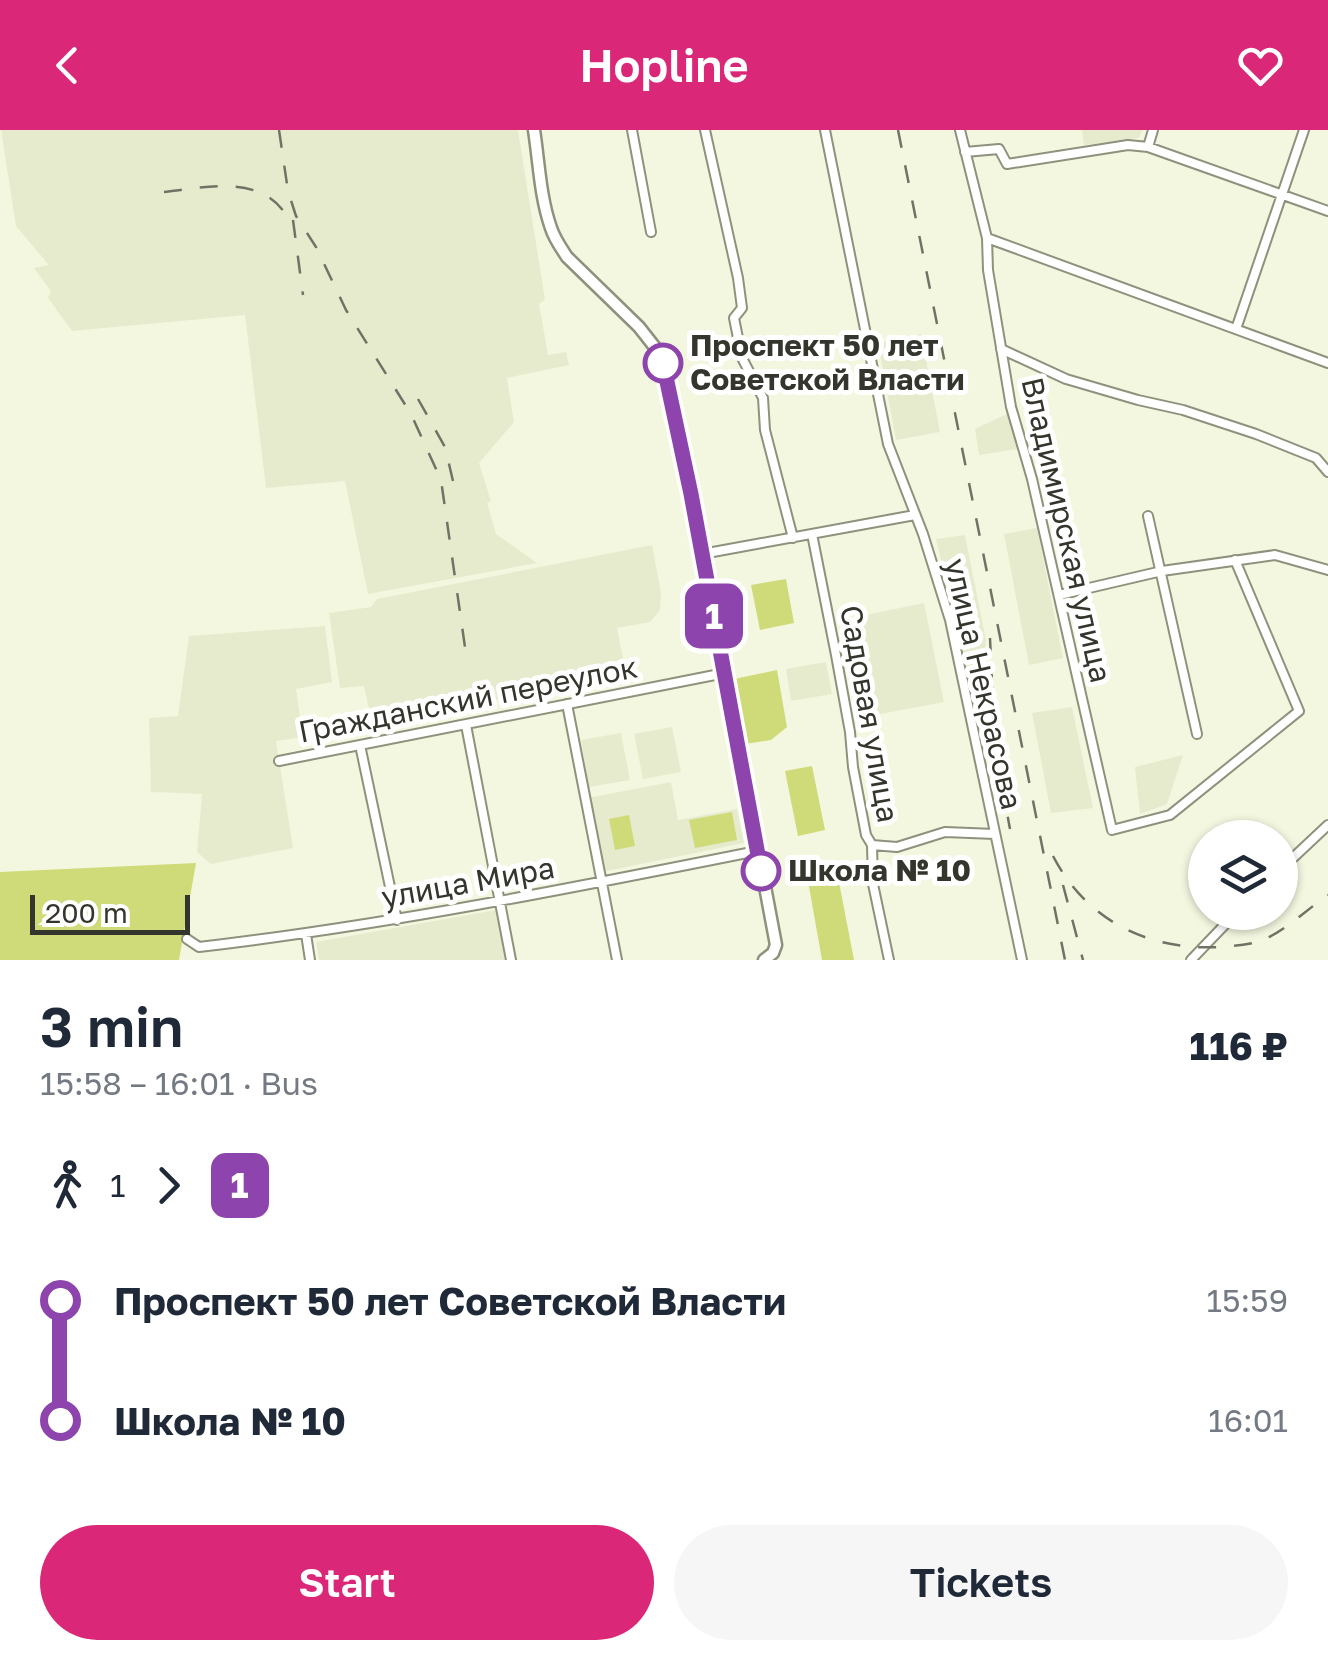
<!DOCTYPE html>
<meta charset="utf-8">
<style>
:root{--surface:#fff;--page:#f6f6f7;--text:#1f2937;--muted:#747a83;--accent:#db2777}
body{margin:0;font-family:"Golos Text",sans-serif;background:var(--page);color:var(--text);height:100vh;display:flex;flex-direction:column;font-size:38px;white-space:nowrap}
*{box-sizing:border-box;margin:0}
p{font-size:32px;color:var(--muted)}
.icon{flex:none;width:55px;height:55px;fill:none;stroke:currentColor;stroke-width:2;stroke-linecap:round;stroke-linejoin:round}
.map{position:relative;height:830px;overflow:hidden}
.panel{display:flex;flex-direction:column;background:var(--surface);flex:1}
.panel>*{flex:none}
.badge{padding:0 20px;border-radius:15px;font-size:35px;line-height:65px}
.buttons{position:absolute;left:1188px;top:690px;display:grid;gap:20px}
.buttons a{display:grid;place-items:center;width:110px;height:110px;border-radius:50%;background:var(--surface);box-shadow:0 2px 8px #0004;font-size:50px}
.scale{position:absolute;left:30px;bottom:25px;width:160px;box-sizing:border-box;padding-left:10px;border:5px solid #34352c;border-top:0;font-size:28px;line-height:35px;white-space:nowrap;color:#34352c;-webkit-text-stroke:8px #fff;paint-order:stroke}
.map>.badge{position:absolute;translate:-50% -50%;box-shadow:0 0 0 5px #fff}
.legs{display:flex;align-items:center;gap:15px;height:110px;padding:0 40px;font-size:32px}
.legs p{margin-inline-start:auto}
.head{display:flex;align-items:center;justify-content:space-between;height:170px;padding:0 40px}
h1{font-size:55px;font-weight:600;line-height:75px}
.primary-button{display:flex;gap:20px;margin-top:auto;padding:20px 40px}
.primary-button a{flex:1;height:115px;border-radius:60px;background:var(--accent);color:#fff;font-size:40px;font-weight:600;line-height:115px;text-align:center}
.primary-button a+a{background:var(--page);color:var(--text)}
ul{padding:0 40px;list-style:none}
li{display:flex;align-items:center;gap:35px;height:120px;font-size:38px}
li i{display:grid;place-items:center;width:15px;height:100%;margin:0 12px;background:currentColor}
li i::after{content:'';width:25px;height:25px;margin:-12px;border:8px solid;border-radius:50%;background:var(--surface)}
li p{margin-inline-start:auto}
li:first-child i{background:linear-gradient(#0000 50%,currentColor 0)}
li:last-child i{background:linear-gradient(currentColor 50%,#0000 0)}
header{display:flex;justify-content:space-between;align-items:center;height:130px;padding:0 40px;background:var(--accent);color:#fff;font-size:45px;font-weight:600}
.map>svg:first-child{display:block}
</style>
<header><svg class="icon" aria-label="back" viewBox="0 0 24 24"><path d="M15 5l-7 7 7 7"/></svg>Hopline<svg class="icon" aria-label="heart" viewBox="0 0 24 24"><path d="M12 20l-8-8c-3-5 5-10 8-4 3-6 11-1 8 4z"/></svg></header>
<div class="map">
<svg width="1328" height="830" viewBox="0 0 1328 830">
<rect width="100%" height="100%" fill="#f4f7e0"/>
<path fill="#e6ebcd" d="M1,0H518L545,170L539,174L548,225L566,222L569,235L507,248L514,292L479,333L491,371L487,373L496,404L537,433L368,464L345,351L266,358L245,185L72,201L48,168L51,161L34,138L49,135L16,96Z
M1082,0H1142L1139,8L1084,15Z
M921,204L940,302L896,310L878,213Z
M1011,282L1017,319L979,325L975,299Z
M1037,398L1063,528L1029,535L1004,404Z
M965,405L986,510L982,552L969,554L936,409Z
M652,415L661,463L660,480L650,492L617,498L623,529L615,531L619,548L372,592L364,556L340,558L329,483L371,477L377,469Z
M924,473L944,572L870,586L851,488Z
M325,496L332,552L296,559L303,607L276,611L293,718L211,734L197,722L202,664L151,662L149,588L178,586L189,506Z
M826,532L832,564L791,571L786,539Z
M1072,577L1093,678L1051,683L1032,583Z
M672,597L681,642L643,649L634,604Z
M621,603L630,650L589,657L581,610Z
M1183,625L1167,674L1140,684L1135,637Z
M671,652L678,690L737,679L744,713L602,742L588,668Z
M496,780L505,830H319L316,812Z"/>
<path fill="#cfda79" d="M786,449L794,493L760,500L751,455Z
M777,540L787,597L771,610L745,614L734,549Z
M812,636L825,700L798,706L785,641Z
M732,682L737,710L695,718L689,690Z
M629,685L635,716L615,720L609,689Z
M196,733L179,830H0V742Z
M838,747L854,830H822L808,751Z"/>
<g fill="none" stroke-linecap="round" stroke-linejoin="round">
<g stroke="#8e927d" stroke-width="12">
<path id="minor" d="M632,0L651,102
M705,0L738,148L742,178L734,188L742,228L763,268L765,300L793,408
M825,0L888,314L923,404L950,490L1022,830
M960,0L987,108L1328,233
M1148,17L1153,0
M965,22L999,19L1007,34L1128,15L1148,17L1328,81
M987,108L988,140L1011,277L1032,349L1112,700L1170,685L1299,581L1235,430
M1236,199L1304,0
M1001,219L1066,249L1138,270L1183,280L1256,304L1316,328L1328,342
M1148,386L1197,604
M812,404L836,525L850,602L853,637L866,705L872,715L873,754L889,830
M702,424L915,385
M1059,465L1162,441L1275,425L1328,440
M567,574L617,830
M466,595L511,830
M360,615L397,790
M279,631L725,543
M872,715L897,717L945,702L995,704
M1280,740L1328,695
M306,804L310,830
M187,809L199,817C387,795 572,758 757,721
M1191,830L1237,782"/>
</g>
<g stroke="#8e927d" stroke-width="15">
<path id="major" d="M534,0C539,32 540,67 551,98C554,108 561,118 567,127L639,197L661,225L691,364L776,815L773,823L764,830"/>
</g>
<use href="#minor" stroke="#fff" stroke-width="8"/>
<use href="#major" stroke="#fff" stroke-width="10"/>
<path stroke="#717265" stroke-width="2.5" stroke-dasharray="18 18" stroke-linecap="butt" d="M279,0L288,61L296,86L316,117L346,180L411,284L441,350L467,531
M898,0L1065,830
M164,62C208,57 267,43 290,92
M293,90L303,165
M418,269L445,317L453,351
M990,508L995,618L1010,699
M1053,726C1093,803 1172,830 1258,812C1283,803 1306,780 1328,765
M1063,755L1083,830"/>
</g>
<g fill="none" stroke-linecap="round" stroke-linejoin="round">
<g stroke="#fff" stroke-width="22">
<path id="line-1" d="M663,233L691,364L761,741"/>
</g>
<use href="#line-1" stroke="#8e44ad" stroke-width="15"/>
</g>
<g fill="#fff" stroke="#8e44ad" stroke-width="5">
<circle cx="663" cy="233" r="18"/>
<circle cx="761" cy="741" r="18"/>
</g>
<g text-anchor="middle" stroke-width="10" stroke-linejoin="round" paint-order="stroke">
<g font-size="30" font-weight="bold" fill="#34352c" stroke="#fff" text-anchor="start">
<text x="690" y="226">Проспект 50 лет<tspan x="690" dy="34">Советской Власти</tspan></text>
<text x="788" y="751">Школа № 10</text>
</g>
<g font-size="30" fill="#34352c" stroke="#fff">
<text transform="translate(1066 400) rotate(77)" y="10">Владимирская улица</text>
<text transform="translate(983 554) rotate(77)" y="10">улица Некрасова</text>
<text transform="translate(468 570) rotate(-11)" y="10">Гражданский переулок</text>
<text transform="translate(869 584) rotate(80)" y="10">Садовая улица</text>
<text transform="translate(468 753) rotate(-10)" y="10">улица Мира</text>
</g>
</g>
</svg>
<div class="buttons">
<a><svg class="icon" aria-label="layers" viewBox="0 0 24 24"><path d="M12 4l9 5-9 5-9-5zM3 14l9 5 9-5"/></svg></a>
</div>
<div class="scale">200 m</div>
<b class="badge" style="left:714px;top:486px;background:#8e44ad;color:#fff">1</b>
</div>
<section class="panel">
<div class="head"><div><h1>3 min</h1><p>15:58 – 16:01 · Bus</p></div><b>116 ₽</b></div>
<div class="legs"><svg class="icon" aria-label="walk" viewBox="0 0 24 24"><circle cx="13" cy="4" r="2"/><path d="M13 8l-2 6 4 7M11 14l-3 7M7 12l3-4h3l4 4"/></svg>1<svg class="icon" aria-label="forward" viewBox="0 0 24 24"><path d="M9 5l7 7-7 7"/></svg><b class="badge" style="background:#8e44ad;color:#fff">1</b></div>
<ul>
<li><i style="color:#8e44ad"></i><b>Проспект 50 лет Советской Власти</b><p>15:59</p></li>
<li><i style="color:#8e44ad"></i><b>Школа № 10</b><p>16:01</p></li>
</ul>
<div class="primary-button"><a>Start</a><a>Tickets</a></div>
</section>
